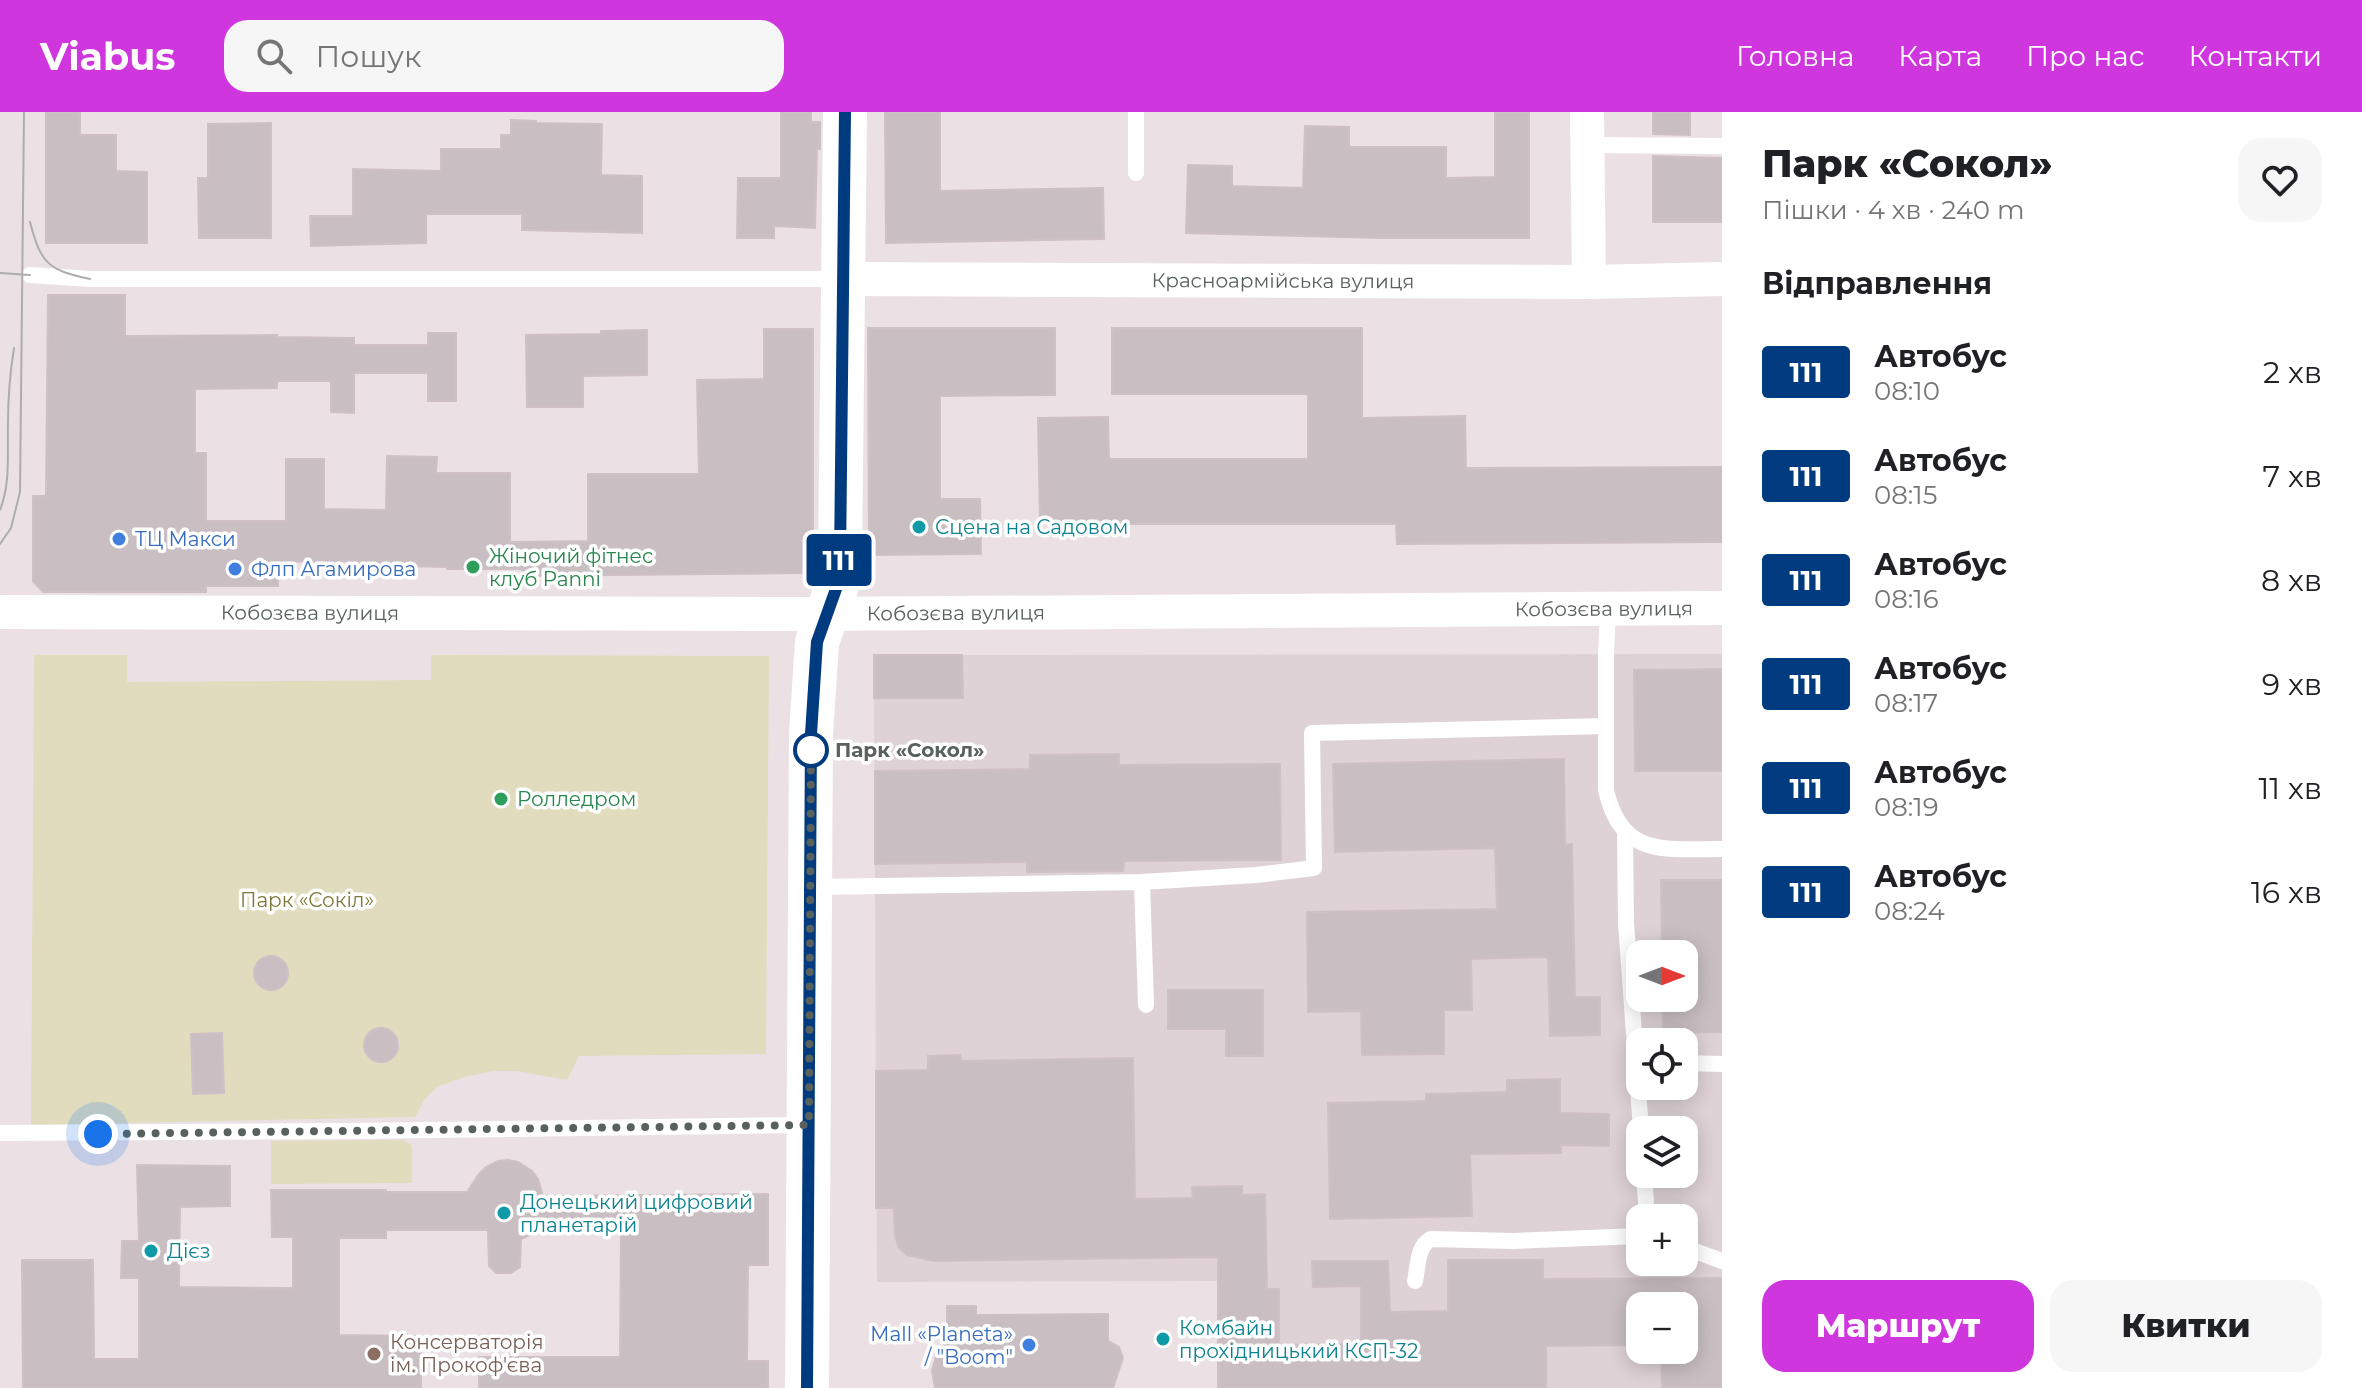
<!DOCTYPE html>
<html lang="uk">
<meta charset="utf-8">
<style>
:root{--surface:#fff;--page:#f6f6f6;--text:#202124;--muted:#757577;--accent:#cf36dd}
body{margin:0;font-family:Montserrat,sans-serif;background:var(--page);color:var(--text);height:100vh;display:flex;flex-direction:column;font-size:30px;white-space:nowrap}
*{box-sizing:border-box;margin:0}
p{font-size:26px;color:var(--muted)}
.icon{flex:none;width:44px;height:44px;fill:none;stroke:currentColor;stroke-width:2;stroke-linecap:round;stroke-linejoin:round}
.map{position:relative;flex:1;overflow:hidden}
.details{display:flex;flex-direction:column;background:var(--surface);width:640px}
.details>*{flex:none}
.badge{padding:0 16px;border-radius:6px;font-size:28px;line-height:52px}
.needle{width:52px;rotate:90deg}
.controls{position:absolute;left:1626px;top:828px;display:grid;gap:16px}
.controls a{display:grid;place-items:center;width:72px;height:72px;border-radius:16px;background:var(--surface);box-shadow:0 4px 20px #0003;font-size:40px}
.you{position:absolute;width:40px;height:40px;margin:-20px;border:6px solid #fff;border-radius:50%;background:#1a73e8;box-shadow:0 0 0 12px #1a73e833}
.map>.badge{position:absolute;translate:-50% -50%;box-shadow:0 0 0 4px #fff}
h2{padding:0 40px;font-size:30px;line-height:72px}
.round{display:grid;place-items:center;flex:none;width:84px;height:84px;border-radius:24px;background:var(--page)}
.head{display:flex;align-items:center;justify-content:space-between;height:136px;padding:0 40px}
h1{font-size:38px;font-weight:800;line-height:60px}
.action{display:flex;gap:16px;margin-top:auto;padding:16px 40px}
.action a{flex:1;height:92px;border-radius:24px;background:var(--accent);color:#fff;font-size:32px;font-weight:800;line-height:92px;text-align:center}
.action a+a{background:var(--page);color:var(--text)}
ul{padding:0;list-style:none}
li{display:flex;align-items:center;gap:24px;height:104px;padding:0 40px}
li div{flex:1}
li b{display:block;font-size:30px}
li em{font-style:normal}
li .badge{min-width:88px;font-weight:700;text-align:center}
header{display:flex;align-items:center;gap:48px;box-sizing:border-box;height:112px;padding:0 40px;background:var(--accent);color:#fff}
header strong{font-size:38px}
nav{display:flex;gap:44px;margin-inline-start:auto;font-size:28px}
.search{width:560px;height:72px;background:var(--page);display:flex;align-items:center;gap:20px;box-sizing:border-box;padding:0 28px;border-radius:24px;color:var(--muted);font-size:30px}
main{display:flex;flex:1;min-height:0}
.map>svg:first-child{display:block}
</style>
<header>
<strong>Viabus</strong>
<div class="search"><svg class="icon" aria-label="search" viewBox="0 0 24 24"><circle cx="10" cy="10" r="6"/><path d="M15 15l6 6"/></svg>Пошук</div>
<nav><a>Головна</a><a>Карта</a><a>Про нас</a><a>Контакти</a></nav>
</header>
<main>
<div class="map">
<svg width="1722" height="1276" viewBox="0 0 1722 1276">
<rect width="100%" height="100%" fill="#ebe1e5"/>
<path fill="#ded2d6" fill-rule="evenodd" d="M1722,542V1276H1218L1217,1169L877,1170L874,586H962V543ZM1640,842H1684V886H1640ZM1640,930H1684V974H1640ZM1640,1018H1684V1062H1640ZM1640,1106H1684V1150H1640ZM1640,1194H1684V1238H1640Z"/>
<path fill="#e2dcbe" d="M34,543H127V570L431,568V543L769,544L766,942L579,944L567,968L517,959H494L464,965L437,975L424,988L415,1005L31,1013Z
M405,1028L412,1034V1071L271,1072V1029Z"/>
<path fill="#c9bfc3" stroke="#cfc0c7" stroke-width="2" d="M46,0H80V23H116V59L147,60V131H46Z
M781,0H811V10H820V37H817L815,116L774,114V126H737L738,66H781Z
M885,0H940V79L1103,76L1104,127L886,131Z
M1495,0H1529V126H1383L1186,121L1188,53L1232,54V74L1303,76L1305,14L1349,15V35H1446V66L1495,65Z
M1653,0H1690V23L1653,22Z
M511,8L536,9V11L602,12L601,63L642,64V121L522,118V102H426V131L311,134L310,104H353V57L441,59V37H501V23H511Z
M271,11V126H199L198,66H208V12Z
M1653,44L1722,46V110H1653Z
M48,183H125V224L277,223V225L354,226V233H428V221H456V289H428V261H354V301L331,300V269H277V276L195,277V341H206V409H286V347H324V397L386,398L387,344L437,345L436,361H510V430L588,429V362H699L697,268L764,267V217H813V461L522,464V457H447V455L358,453V449L278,450V474H206V480H43L33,469V384H46Z
M868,216H1055V283L940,284V387H980L981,442L869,443Z
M1112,216H1362V306L1465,304L1466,356L1722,355V430L1397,432L1396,412H1117V410L1040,411L1038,306L1108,305L1109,347H1308V282H1112Z
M647,218V263L583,264V295H527L526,223L601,222V219Z
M874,543H962L963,586H874Z
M1722,557V659H1635L1634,558Z
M1119,642V653L1280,652L1281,748L1124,749L1123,759L1027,760V750L875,752V659L1030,657V643Z
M1564,647L1565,733L1572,732L1575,885H1600V923L1550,924L1548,845L1471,847L1472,898H1444V942L1362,943L1361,899L1308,900L1307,800L1497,797L1495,736L1335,740L1333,652Z
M1661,768H1722V920L1663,921L1662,886H1684V842H1662Z
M254 861a17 17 0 1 1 34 0a17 17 0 1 1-34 0Z
M1168,878H1263V944H1226V917H1168Z
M364 933a17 17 0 1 1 34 0a17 17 0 1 1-34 0Z
M222,921L224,981L193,982L191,922Z
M960,943L961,949L1133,946L1135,1087L1193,1086L1192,1075L1242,1074V1083L1265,1082L1267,1177H1279V1233L1361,1232V1174L1313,1175L1312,1149H1388L1390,1200L1448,1199V1148H1543V1167L1722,1166V1276H1662L1661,1238H1684V1194H1640V1233L1546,1234V1276H1218V1145L934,1149L907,1143L899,1136L895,1124L894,1096H876V959L928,958V944Z
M1560,967V1001L1609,1002V1034L1561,1033V1041L1470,1042L1472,1104L1330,1107L1328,991L1426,989V982L1507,980V968Z
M508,1048L518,1050L532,1059L538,1067L543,1084L768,1082V1153H748L747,1249H768V1276H479V1245H620L621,1119H538L521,1127L520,1155L511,1161H496L489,1154L488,1118H386V1126H339V1223L421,1224V1276H23L22,1148H93L94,1247H139V1166H121L122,1129H139L137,1053L230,1054V1094L180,1095L179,1175L293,1176V1125H272L271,1078H386V1080H467L479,1062L486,1055L498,1049Z
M947,1194H976V1203L1108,1202V1229L1119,1235L1123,1246L1113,1276H935L932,1259L938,1237L947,1230Z"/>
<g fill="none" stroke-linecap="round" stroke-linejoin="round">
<path stroke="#fff" stroke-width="16" d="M1587,33L1722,34
M1136,61V0
M30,163L90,167H841
M1608,497L1606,543V678C1621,746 1665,737 1722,737
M1625,722L1626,811L1641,1018
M813,775L1142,770
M1146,893L1142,770L1256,763L1314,756L1312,621L1605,614
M1684,951L1722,952
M0,1021L347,1019L808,1013
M1644,1062L1647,1106
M1684,1135L1722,1149
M1415,1169C1418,1155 1417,1134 1431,1127L1513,1129L1640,1124"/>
<g stroke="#fff" stroke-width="34">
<path d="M1587,0L1589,170"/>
<path id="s1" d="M843,167L1589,170L1722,167"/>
<path id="s2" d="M0,500L808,502L1722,496"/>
</g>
<path stroke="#fff" stroke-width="44" d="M807,1276L811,622L817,530L836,477L840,446L845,0"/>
<path stroke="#acadac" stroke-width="2" d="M30,110C41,152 48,158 90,167
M0,161L30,163
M0,398C11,370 7,341 8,311C8,285 10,261 14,236
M0,432L11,416L20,380L24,0"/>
</g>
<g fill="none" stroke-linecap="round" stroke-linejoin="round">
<g stroke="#fff" stroke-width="18">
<path id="line" d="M807,1276L811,622L817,530L836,477L840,446L845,0"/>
</g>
<use href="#line" stroke="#003b80" stroke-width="12"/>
<path stroke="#59615c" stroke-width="8" stroke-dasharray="0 14.4" d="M98,1022L809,1013L811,638"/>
</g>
<g fill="#0f9aa8" stroke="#fff" stroke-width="3">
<circle cx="919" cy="415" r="8"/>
<circle cx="504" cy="1101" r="8"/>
<circle cx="151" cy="1139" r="8"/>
<circle cx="1163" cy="1227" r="8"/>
</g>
<g fill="#3f7fe0" stroke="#fff" stroke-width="3">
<circle cx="119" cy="427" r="8"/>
<circle cx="235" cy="457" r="8"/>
<circle cx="1029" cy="1233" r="8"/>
</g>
<g fill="#2e9e5b" stroke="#fff" stroke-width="3">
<circle cx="473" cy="455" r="8"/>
<circle cx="501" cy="687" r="8"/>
</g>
<circle fill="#fff" stroke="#003b80" stroke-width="4" cx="811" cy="638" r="16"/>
<circle fill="#8d6e63" stroke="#fff" stroke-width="3" cx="374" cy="1242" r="8"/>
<g text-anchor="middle" stroke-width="7" stroke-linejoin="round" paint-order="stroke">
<g font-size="20" fill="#59615c" stroke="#fff">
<text dy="7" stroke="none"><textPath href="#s1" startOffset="440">Красноармійська вулиця</textPath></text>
<text dy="7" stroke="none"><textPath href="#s2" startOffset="1604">Кобозєва вулиця</textPath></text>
<text dy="7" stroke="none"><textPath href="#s2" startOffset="956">Кобозєва вулиця</textPath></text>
<text dy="7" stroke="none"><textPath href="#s2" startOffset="310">Кобозєва вулиця</textPath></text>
</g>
<g font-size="20" fill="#0d838f" stroke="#fff" text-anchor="start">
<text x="935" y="422">Сцена на Садовом</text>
<text x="520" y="1097">Донецький цифровий<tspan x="520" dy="23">планетарій</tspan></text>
<text x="167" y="1146">Дієз</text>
<text x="1179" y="1223">Комбайн<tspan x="1179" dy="23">прохідницький КСП-32</tspan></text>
</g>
<g font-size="20" fill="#366cbe" stroke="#fff" text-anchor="start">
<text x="135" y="434">ТЦ Макси</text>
<text x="251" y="464">Флп Агамирова</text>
<text x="1013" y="1229" text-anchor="end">Mall «Planeta»<tspan x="1013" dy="23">/ "Boom"</tspan></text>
</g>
<g font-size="20" fill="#27864d" stroke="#fff" text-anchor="start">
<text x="489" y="451">Жіночий фітнес<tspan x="489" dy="23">клуб Panni</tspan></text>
<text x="517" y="694">Ролледром</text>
</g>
<g font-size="20" font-weight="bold" fill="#59615c" stroke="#fff" text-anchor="start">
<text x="835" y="645">Парк «Сокол»</text>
</g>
<g font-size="20" fill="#807839" stroke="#fff">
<text x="307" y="795">Парк «Сокіл»</text>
</g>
<g font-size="20" fill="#785e54" stroke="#fff" text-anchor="start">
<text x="390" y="1237">Консерваторія<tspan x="390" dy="23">ім. Прокоф'єва</tspan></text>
</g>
</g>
</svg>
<div class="controls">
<a><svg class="needle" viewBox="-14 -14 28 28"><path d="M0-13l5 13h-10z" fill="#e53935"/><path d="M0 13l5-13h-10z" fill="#757577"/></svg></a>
<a><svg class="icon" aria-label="locate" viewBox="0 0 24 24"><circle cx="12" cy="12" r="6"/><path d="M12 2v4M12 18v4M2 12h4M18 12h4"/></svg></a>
<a><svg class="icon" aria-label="layers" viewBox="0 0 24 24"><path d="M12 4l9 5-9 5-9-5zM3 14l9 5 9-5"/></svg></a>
<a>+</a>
<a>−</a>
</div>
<div class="you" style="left:98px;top:1022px"></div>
<b class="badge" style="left:839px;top:448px;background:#003b80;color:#fff">111</b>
</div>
<section class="details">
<div class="head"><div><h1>Парк «Сокол»</h1><p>Пішки · 4 хв · 240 m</p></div><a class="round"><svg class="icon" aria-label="heart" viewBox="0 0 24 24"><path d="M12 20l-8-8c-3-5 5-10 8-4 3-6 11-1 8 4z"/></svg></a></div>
<h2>Відправлення</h2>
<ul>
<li><span class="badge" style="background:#003b80;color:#fff">111</span><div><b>Автобус</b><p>08:10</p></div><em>2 хв</em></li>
<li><span class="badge" style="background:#003b80;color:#fff">111</span><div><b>Автобус</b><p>08:15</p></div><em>7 хв</em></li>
<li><span class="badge" style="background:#003b80;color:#fff">111</span><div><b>Автобус</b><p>08:16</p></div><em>8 хв</em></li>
<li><span class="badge" style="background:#003b80;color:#fff">111</span><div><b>Автобус</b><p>08:17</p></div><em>9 хв</em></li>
<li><span class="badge" style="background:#003b80;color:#fff">111</span><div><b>Автобус</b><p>08:19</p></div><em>11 хв</em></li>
<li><span class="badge" style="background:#003b80;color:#fff">111</span><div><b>Автобус</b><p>08:24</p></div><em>16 хв</em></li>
</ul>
<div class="action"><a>Маршрут</a><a>Квитки</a></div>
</section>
</main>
